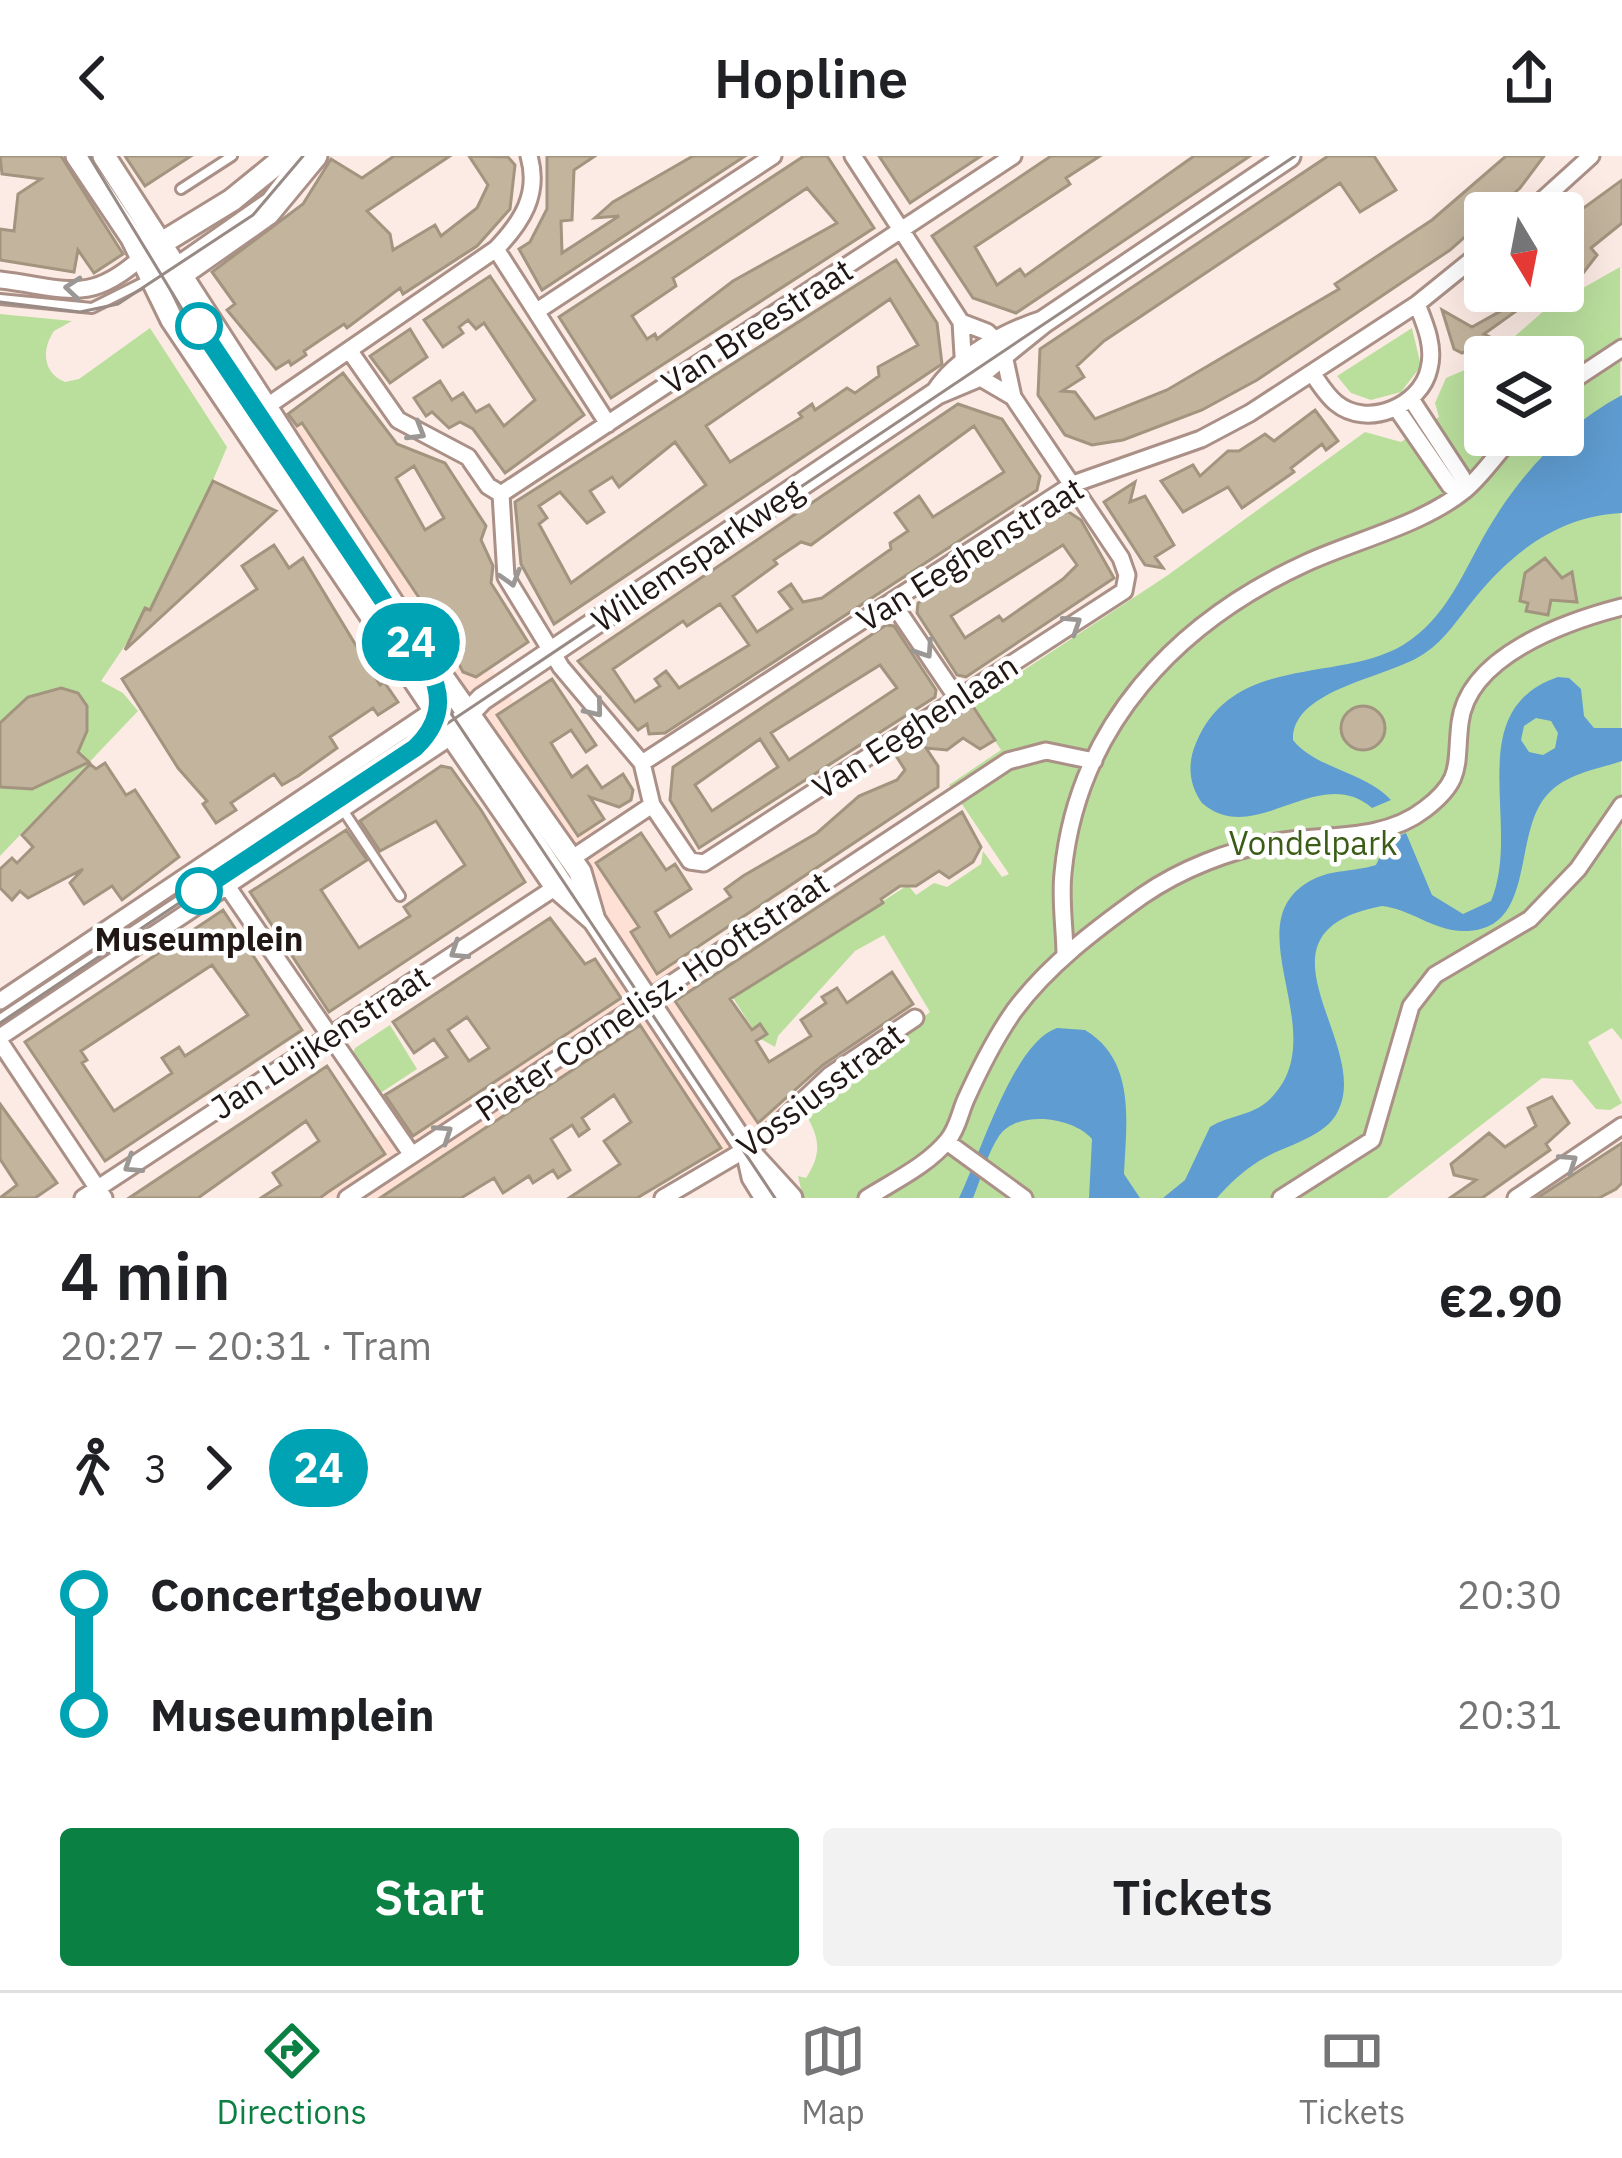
<!DOCTYPE html>
<meta charset="utf-8">
<style>
:root{--surface:#fff;--page:#f2f2f2;--text:#202124;--muted:#757577;--line:#e0e0e0;--accent:#0b8043}
body{margin:0;font-family:"IBM Plex Sans",sans-serif;background:var(--page);color:var(--text);height:100vh;display:flex;flex-direction:column;font-size:45px;white-space:nowrap}
*{box-sizing:border-box;margin:0}
p{font-size:39px;color:var(--muted)}
.icon{flex:none;width:66px;height:66px;fill:none;stroke:currentColor;stroke-width:2;stroke-linecap:round;stroke-linejoin:round}
.map{position:relative;height:1042px;overflow:hidden}
.sheet{display:flex;flex-direction:column;background:var(--surface);flex:1}
.sheet>*{flex:none}
.badge{padding:0 24px;border-radius:39px;font-size:42px;line-height:78px}
.needle{width:78px;rotate:170deg}
.tools{position:absolute;left:1464px;top:36px;display:grid;gap:24px}
.tools a{display:grid;place-items:center;width:120px;height:120px;border-radius:12px;background:var(--surface);box-shadow:0 12px 48px #0002;font-size:60px}
.map>.badge{position:absolute;translate:-50% -50%;box-shadow:0 0 0 6px #fff}
.legs{display:flex;align-items:center;gap:18px;height:132px;padding:0 60px;font-size:39px}
.legs p{margin-inline-start:auto}
.summary{display:flex;align-items:center;justify-content:space-between;height:204px;padding:0 60px}
h1{font-size:66px;font-weight:600;line-height:90px}
.primary-button{display:flex;gap:24px;margin-top:auto;padding:24px 60px}
.primary-button a{flex:1;height:138px;border-radius:12px;background:var(--accent);color:#fff;font-size:48px;font-weight:600;line-height:138px;text-align:center}
.primary-button a+a{background:var(--page);color:var(--text)}
ul{padding:0 60px;list-style:none}
li{display:flex;align-items:center;gap:42px;height:120px;font-size:45px}
li i{display:grid;place-items:center;width:18px;height:100%;margin:0 15px;background:currentColor}
li i::after{content:'';width:30px;height:30px;margin:-15px;border:9px solid;border-radius:50%;background:var(--surface)}
li p{margin-inline-start:auto}
li:first-child i{background:linear-gradient(#0000 50%,currentColor 0)}
li:last-child i{background:linear-gradient(currentColor 50%,#0000 0)}
header{display:flex;justify-content:space-between;align-items:center;height:156px;padding:0 60px;background:var(--surface);font-size:54px;font-weight:600}
.menu{display:flex;justify-content:space-around;align-items:center;height:168px;border-top:3px solid var(--line);background:var(--surface);font-size:33px;color:var(--muted)}
.menu a{display:grid;justify-items:center;gap:6px}
.menu .selected{color:var(--accent)}
.map>svg:first-child{display:block}
</style>
<header><svg class="icon" aria-label="back" viewBox="0 0 24 24"><path d="M15 5l-7 7 7 7"/></svg>Hopline<svg class="icon" aria-label="share" viewBox="0 0 24 24"><path d="M12 15V3M7 8l5-5 5 5M5 13v7h14v-7"/></svg></header>
<div class="map">
<svg width="1622" height="1042" viewBox="0 0 1622 1042">
<rect width="100%" height="100%" fill="#fcebe4"/>
<path fill="#fee0d5" d="M314,240L783,959L709,1005L630,886L399,1042H286L631,811L277,263Z"/>
<path fill="#badf9d" d="M1620,111L1622,884L1612,872L1588,886L1622,947L1610,954L1596,953L1572,924L1542,922L1387,1042H803L798,1020L806,1022C823,996 819,981 805,957L835,928L930,856L884,779L855,795L778,880L775,891L759,882L733,842L908,729L916,739L934,727L947,731L981,708L983,695L1002,721L1009,718L949,629L1001,594L971,549L1168,419L1365,276L1401,286L1439,261L1435,247L1446,222L1485,205V279H1563V201H1491L1546,153Z
M0,158L72,165L54,175C41,194 43,217 65,226L79,223L150,172L227,291L211,329L271,356L147,457L101,525L123,537L138,555L0,700Z
M1412,172L1421,210L1401,236L1371,244L1351,237L1337,220Z
M390,869L417,913L382,936H373L351,903L355,892Z"/>
<path fill="#5f9cd1" fill-rule="evenodd" d="M1622,239V357C1560,360 1513,395 1475,442C1459,461 1446,483 1425,497C1390,522 1292,532 1293,584C1316,613 1364,615 1391,644L1372,652C1318,606 1255,693 1202,647C1189,629 1187,608 1196,587C1233,497 1340,527 1403,489C1447,462 1463,416 1488,373C1521,317 1566,269 1622,239Z
M1558,521L1569,522L1581,533L1584,560L1594,572H1622V605C1595,614 1567,617 1547,639C1511,679 1538,778 1461,775C1433,774 1410,753 1382,750C1239,777 1375,889 1337,957C1323,983 1282,990 1259,1005C1243,1015 1229,1028 1217,1042H1163L1185,1024L1210,971C1229,959 1252,960 1269,944C1336,881 1236,774 1305,728C1329,712 1351,717 1376,709L1387,685L1406,677L1432,739L1463,758L1491,745C1523,670 1459,555 1558,521ZM1536,562L1551,565L1558,577L1555,592L1543,599L1529,596L1521,584L1524,570Z
M1057,872L1085,874C1137,905 1126,969 1124,1018L1140,1042H1089L1092,983C1074,961 1017,953 999,980C987,998 981,1023 973,1042H959C981,997 1013,887 1057,872Z"/>
<path fill="#c2b49d" stroke="#a2947e" stroke-width="3" fill-rule="evenodd" d="M0,0H61L123,98L94,117L78,94L74,116L0,104V73L14,75L18,38L41,23L2,18Z
M125,0H191L145,30Z
M394,0H450L367,55L390,78L393,94L435,69L441,80L477,52L488,29L469,0L508,1L515,9L510,53L477,90L403,138L400,132L347,172L344,168L304,195L306,199L291,209L289,205L276,213L227,154L235,148L212,116L303,48L331,3L362,22Z
M547,0H595L574,14L572,64L561,65L562,97L619,60L595,62L613,46L693,0H745L542,134L519,93L530,86L547,53Z
M804,0H827L874,72L611,242L559,161ZM807,32L837,67L733,125L657,183L655,178L647,183L632,160L676,130L673,122Z
M879,0H981L910,47Z
M1051,0H1100L1066,22L1070,28L975,91L997,129L1020,113L1025,120L1194,0H1250L1016,157L973,142L932,80Z
M1328,0H1374L1396,34L1360,56L1340,27L1104,185L1077,210L1084,221L1062,235L1075,236L1095,263L1167,234L1339,133L1335,128L1432,64L1506,0H1544L1520,32L1450,94L1257,224L1202,254L1123,284L1092,289L1065,279L1038,239L1040,193Z
M1622,24V67L1591,92L1597,99L1584,116L1563,93V67Z
M896,104L937,167L942,208L554,468L521,408L515,346ZM890,143L918,189L878,211L879,220L855,237L847,232L815,254L812,248L799,257L802,261L730,306L706,270ZM675,286L706,329L571,427L539,368L547,362L539,350L560,336L587,367L604,356L590,335L612,321L619,331Z
M490,120L584,259L505,317L473,273L460,266L449,272L432,256L426,260L414,242L440,225L452,244L463,237L476,256L489,249L504,270L535,244L484,167L476,173L468,164L459,171L463,177L443,191L424,164Z
M1492,135H1541L1544,142L1531,153L1526,148L1484,178L1494,183L1462,197L1454,193L1442,154L1472,171L1506,152Z
M410,173L427,201L390,227L370,200Z
M343,217L397,288L445,307L486,370L481,384L493,410L491,427L528,486L476,521L463,516L442,476L433,482L427,473L436,467L302,267L297,270L288,258ZM414,310L444,362L425,374L396,322Z
M958,248L1002,263L1040,320L1037,334L665,577L649,578L647,568L638,574L578,505ZM974,270L1004,316L933,361L919,340L895,357L908,375L890,387L891,393L822,442L803,446L791,428L779,436L792,453L757,476L733,440L777,408L774,404L801,386L811,389ZM720,448L749,489L679,532L666,515L655,523L660,530L635,546L613,513L683,465L687,470Z
M1315,254L1338,285L1326,294L1322,288L1291,312L1294,316L1242,352L1228,331L1183,356L1161,325L1193,309L1200,320L1228,295H1239L1265,278L1274,285Z
M213,325L276,355L125,494L145,452L150,454Z
M1135,326L1130,346L1145,340L1174,389L1155,401L1163,412L1145,409L1104,346Z
M1064,353L1081,364L1114,422L966,521L957,519L917,457L918,447ZM1063,389L1077,409L1063,423L1003,465L999,460L965,482L951,460Z
M274,389L289,412L303,402L380,529L384,526L398,546L378,559L373,552L330,581L337,592L298,620L282,629L274,618L231,647L236,654L216,667L203,648L207,645L178,612L122,523L257,433L242,410Z
M1545,402L1562,422L1572,416L1577,446L1551,444L1548,459L1526,455L1528,447L1520,445L1525,417Z
M886,469L894,470L936,534L935,541L699,692L670,644L673,611ZM880,509L897,532L789,604L771,577ZM760,583L778,611L712,655L695,629Z
M552,523L596,589L586,596L571,574L551,587L572,621L587,610L602,632L623,618L633,634L631,644L619,651L590,641L604,663L578,680L497,559Z
M61,532L78,537L87,550V575L78,596L89,606L32,633L0,631V567L28,541Z
M972,549L995,584L980,593L963,582L947,594L926,592L938,610V631L657,818L631,776L639,771L596,707L641,677L666,714L675,708L691,733L655,756L670,781L731,741L725,733L743,720L817,677L859,640L897,624L905,614L895,598Z
M1341 572a22 22 0 1 1 44 0a22 22 0 1 1-44 0Z
M105,607L126,639L135,634L179,701L122,744L112,730L84,748L70,727L83,713L28,742L20,735L12,744L0,732V713L12,702L17,707L33,691L22,679L90,608L96,613Z
M441,610L451,612L481,654L525,726L329,856L250,736L346,674L367,704L321,734L359,792L410,760L404,751L465,709L436,665L380,695L360,665Z
M962,656L981,691L973,706L949,722L939,715L916,730H900L881,743L883,747L730,843L752,874L760,868L767,878L756,885L769,906L811,880L801,864L826,847L822,841L837,832L847,847L892,816L913,848L823,909L758,967L675,845Z
M223,754L302,874L105,1005L25,886ZM212,809L248,859L185,900L179,891L162,902L172,917L114,955L82,907L87,904L81,895Z
M550,762L585,808L595,803L621,842L413,980L385,939L447,901L434,883L414,897L393,866ZM467,861L489,892L469,905L448,874Z
M640,869L721,992L637,1042H569L620,1008L604,985L631,966L614,939L582,962L589,973L579,980L572,969L551,983L570,1014L558,1022L553,1014L533,1027L529,1020L503,1037L494,1022L461,1042H380Z
M327,910L385,998L328,1036L320,1042H261L281,1029L273,1017L319,985L306,965L198,1042H129Z
M1552,941L1569,967L1546,988L1550,994L1482,1042H1450L1476,1024L1454,1019L1451,1008L1489,977L1505,991L1536,970L1528,952Z
M0,948L57,1027L35,1042H0L17,1029L0,1003Z
M1622,987V1027L1616,1033L1599,1042H1537Z"/>
<g fill="none" stroke-linecap="round" stroke-linejoin="round">
<g stroke="#aa9086" stroke-width="14">
<path id="lane" d="M181,33L232,0
M139,74L198,175L365,424
M174,107L267,42L299,0
M0,143L92,152L146,125
M461,566L576,738
M343,654L400,740
M0,863L444,569"/>
</g>
<g stroke="#aa9086" stroke-width="21">
<path id="street" d="M853,0L961,166L963,199L972,217L1013,241
M1528,57L1591,0
M496,93L608,268
M0,124C67,132 89,149 142,101
M537,155L773,0
M349,194L398,264L468,301L488,330L501,338
M1312,217C1319,227 1327,240 1336,247C1367,273 1421,250 1429,213C1435,191 1425,168 1417,148
M1563,231L1622,192
M1411,243L1462,321L1465,334
M266,251L496,93C522,66 540,38 529,0
M1397,253L1450,330L1465,334
M501,338L506,421L561,511L642,607L652,649L690,705L704,707L1124,435L1127,419L1121,402L1013,241L1002,190L987,176L961,166
M501,338L1013,0
M892,446L957,542
M642,607L1073,328L1201,283L1250,257L1417,148L1485,93
M571,703L652,649
M227,730L412,999
M1065,800C1065,773 1060,745 1063,717C1077,570 1177,466 1306,407C1356,384 1422,369 1465,334C1483,319 1498,296 1514,279
M0,845L435,553
M0,881L452,580
M0,886L104,1042
M947,986L1024,1042
M83,1042L556,731
M347,1042L1008,605L1046,595L1094,605
M663,1042L760,985L830,919L915,862
M867,1042C894,1025 928,1009 948,984C958,972 960,956 966,943C980,912 995,882 1014,855C1048,809 1096,773 1142,740C1181,713 1230,694 1276,686C1325,678 1383,686 1425,653C1464,623 1455,609 1460,567C1468,499 1568,465 1622,451
M1281,1042L1372,984L1411,850L1435,819L1530,763L1578,713L1622,649
M1516,1042L1622,970"/>
</g>
<g stroke="#aa9086" stroke-width="27">
<path id="secondary" d="M77,0L132,82L172,164L452,580L556,731L594,764L747,994L791,1042
M104,0L415,482L580,716L594,764
M152,93L232,44L286,0
M174,124L268,58L316,0
M937,237L975,221L1043,166L1289,0
M462,564L482,543L937,237C958,204 1006,178 1043,166
M747,994L753,1021L766,1042"/>
</g>
<use href="#lane" stroke="#fff" stroke-width="8"/>
<use href="#street" stroke="#fff" stroke-width="15"/>
<use href="#secondary" stroke="#fff" stroke-width="21"/>
<path stroke="#988a85" stroke-width="3" d="M89,0L196,176L775,1042
M0,146L80,156L118,148L253,59L303,0
M0,867L1295,0"/>
</g>
<defs><path id="oneway-chevron" d="M-2-3.5L2.5 0L-2 3.5" fill="none" stroke-width="1.6" stroke-linecap="round" stroke-linejoin="round" transform="scale(3)"/></defs>
<g stroke="#9b9795">
<use href="#oneway-chevron" transform="translate(73 132) rotate(-175)"/>
<use href="#oneway-chevron" transform="translate(417 276) rotate(31)"/>
<use href="#oneway-chevron" transform="translate(511 422) rotate(73)"/>
<use href="#oneway-chevron" transform="translate(1073 468) rotate(-33)"/>
<use href="#oneway-chevron" transform="translate(925 494) rotate(56)"/>
<use href="#oneway-chevron" transform="translate(595 553) rotate(51)"/>
<use href="#oneway-chevron" transform="translate(458 795) rotate(147)"/>
<use href="#oneway-chevron" transform="translate(444 977) rotate(-34)"/>
<use href="#oneway-chevron" transform="translate(1569 1006) rotate(-34)"/>
<use href="#oneway-chevron" transform="translate(132 1009) rotate(147)"/>
</g>
<g fill="none" stroke-linecap="round" stroke-linejoin="round">
<g stroke="#fff" stroke-width="27">
<path id="line-1" d="M199,170L429,513C445,543 439,569 415,592L199,735"/>
</g>
<use href="#line-1" stroke="#00a3b4" stroke-width="18"/>
</g>
<g fill="#fff" stroke="#00a3b4" stroke-width="6">
<circle cx="199" cy="170" r="21"/>
<circle cx="199" cy="735" r="21"/>
</g>
<g text-anchor="middle" stroke-width="9" stroke-linejoin="round" paint-order="stroke">
<g font-size="33" fill="#211714" stroke="#fff">
<text transform="translate(757 170) rotate(-33)" y="12">Van Breestraat</text>
<text transform="translate(970 398) rotate(-32)" y="12">Van Eeghenstraat</text>
<text transform="translate(697 399) rotate(-34)" y="12">Willemsparkweg</text>
<text transform="translate(915 570) rotate(-33)" y="12">Van Eeghenlaan</text>
<text transform="translate(652 840) rotate(-34)" y="12">Pieter Cornelisz. Hooftstraat</text>
<text transform="translate(320 886) rotate(-33)" y="12">Jan Luijkenstraat</text>
<text transform="translate(820 934) rotate(-37)" y="12">Vossiusstraat</text>
</g>
<g font-size="33" fill="#3a5c16" stroke="#fff">
<text x="1313" y="699">Vondelpark</text>
</g>
<g font-size="33" font-weight="bold" fill="#211714" stroke="#fff">
<text x="199" y="795">Museumplein</text>
</g>
</g>
</svg>
<div class="tools">
<a><svg class="needle" viewBox="-14 -14 28 28"><path d="M0-13l5 13h-10z" fill="#e53935"/><path d="M0 13l5-13h-10z" fill="#757577"/></svg></a>
<a><svg class="icon" aria-label="layers" viewBox="0 0 24 24"><path d="M12 4l9 5-9 5-9-5zM3 14l9 5 9-5"/></svg></a>
</div>
<b class="badge" style="left:411px;top:486px;background:#00a3b4;color:#fff">24</b>
</div>
<section class="sheet">
<div class="summary"><div><h1>4 min</h1><p>20:27 – 20:31 · Tram</p></div><b>€2.90</b></div>
<div class="legs"><svg class="icon" aria-label="walk" viewBox="0 0 24 24"><circle cx="13" cy="4" r="2"/><path d="M13 8l-2 6 4 7M11 14l-3 7M7 12l3-4h3l4 4"/></svg>3<svg class="icon" aria-label="forward" viewBox="0 0 24 24"><path d="M9 5l7 7-7 7"/></svg><b class="badge" style="background:#00a3b4;color:#fff">24</b></div>
<ul>
<li><i style="color:#00a3b4"></i><b>Concertgebouw</b><p>20:30</p></li>
<li><i style="color:#00a3b4"></i><b>Museumplein</b><p>20:31</p></li>
</ul>
<div class="primary-button"><a>Start</a><a>Tickets</a></div>
</section>
<nav class="menu">
<a class="selected"><svg class="icon" aria-label="directions" viewBox="0 0 24 24"><path d="M12 3l9 9-9 9-9-9zM9 14v-3h6M13 9l2 2-2 2"/></svg>Directions</a>
<a><svg class="icon" aria-label="map" viewBox="0 0 24 24"><path d="M3 6l6-2 6 2 6-2v14l-6 2-6-2-6 2zM9 4v14M15 6v14"/></svg>Map</a>
<a><svg class="icon" aria-label="tickets" viewBox="0 0 24 24"><path d="M3 7h18v10H3zM15 7v10"/></svg>Tickets</a>
</nav>
